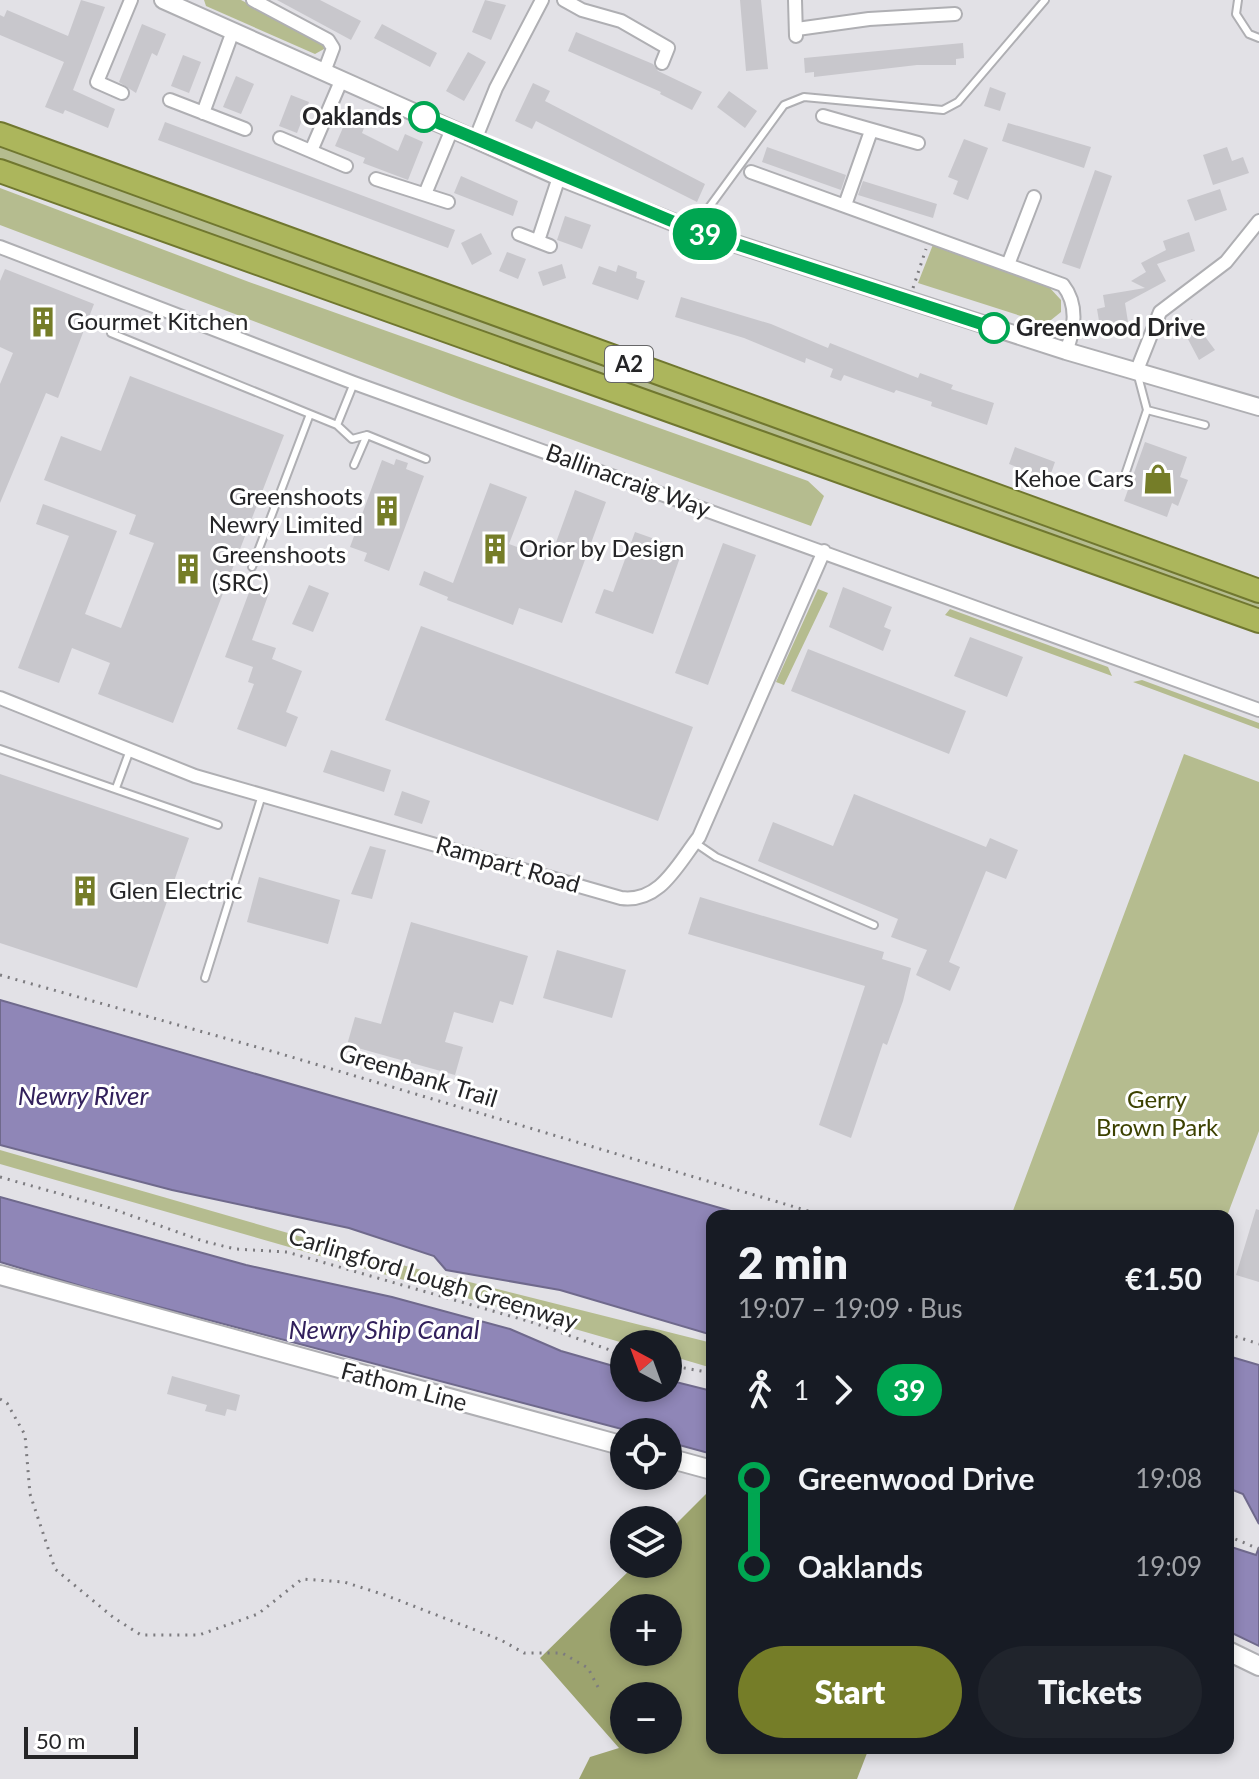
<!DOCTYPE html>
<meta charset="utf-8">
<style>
:root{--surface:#171b24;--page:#20242c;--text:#f1f3f6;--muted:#9ea1a6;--accent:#757d28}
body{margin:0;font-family:Lato,sans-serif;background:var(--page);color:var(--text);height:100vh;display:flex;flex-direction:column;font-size:30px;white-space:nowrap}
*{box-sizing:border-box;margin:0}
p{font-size:26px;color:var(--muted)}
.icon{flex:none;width:44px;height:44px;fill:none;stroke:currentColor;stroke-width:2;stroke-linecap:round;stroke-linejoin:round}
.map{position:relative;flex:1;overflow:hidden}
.side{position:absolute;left:706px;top:1210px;width:528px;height:544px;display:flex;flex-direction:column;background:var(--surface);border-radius:16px;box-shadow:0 4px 12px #0003}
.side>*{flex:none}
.badge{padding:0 16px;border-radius:26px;font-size:28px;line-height:52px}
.needle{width:52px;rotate:319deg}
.controls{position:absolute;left:610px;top:1330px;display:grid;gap:16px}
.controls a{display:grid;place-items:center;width:72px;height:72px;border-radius:50%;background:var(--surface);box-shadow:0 4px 12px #0003;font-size:40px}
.scale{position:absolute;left:24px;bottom:20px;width:114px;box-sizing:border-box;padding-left:8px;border:4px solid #252527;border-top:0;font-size:22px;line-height:28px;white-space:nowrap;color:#252527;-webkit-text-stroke:6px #fff;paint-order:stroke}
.map>.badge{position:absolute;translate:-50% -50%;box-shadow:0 0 0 4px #fff}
.legs{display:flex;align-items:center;gap:12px;height:88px;padding:0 32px;font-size:26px}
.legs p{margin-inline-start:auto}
.head{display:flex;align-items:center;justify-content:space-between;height:136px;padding:0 32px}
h1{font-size:44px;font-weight:800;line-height:60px}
.button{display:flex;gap:16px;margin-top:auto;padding:16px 32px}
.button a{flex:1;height:92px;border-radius:48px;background:var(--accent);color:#fff;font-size:32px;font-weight:800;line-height:92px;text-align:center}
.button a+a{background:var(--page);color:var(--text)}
ul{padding:0 32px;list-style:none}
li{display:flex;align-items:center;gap:28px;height:88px;font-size:30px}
li i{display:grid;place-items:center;width:12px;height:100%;margin:0 10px;background:currentColor}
li i::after{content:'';width:20px;height:20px;margin:-10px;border:6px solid;border-radius:50%;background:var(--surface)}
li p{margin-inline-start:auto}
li:first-child i{background:linear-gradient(#0000 50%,currentColor 0)}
li:last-child i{background:linear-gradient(currentColor 50%,#0000 0)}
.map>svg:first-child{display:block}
</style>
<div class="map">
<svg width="1259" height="1779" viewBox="0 0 1259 1779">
<rect width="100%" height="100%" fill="#e2e1e6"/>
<path fill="#b5bc8f" d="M204,0H241L325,44L324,49L315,54L206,6Z
M0,144L1259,599V614L0,159Z
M0,188L249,282L808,481L824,496L811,526L462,400L0,225Z
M934,242L1049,287L1061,300V312L1046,324L918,283Z
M818,589L828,593L784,685L776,682Z
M950,609L1108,667L1112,676L945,615Z
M1142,680L1259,723V729L1133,682Z
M1184,754L1259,782V1131L1227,1216H1011Z
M0,1150L382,1260L712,1343V1368L668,1355V1344H627L0,1164Z"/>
<path fill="#9ca36e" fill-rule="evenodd" d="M712,1488V1748H869L857,1779H579L590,1757L619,1748L540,1658L636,1564H668V1532ZM624,1608H668V1652H624ZM624,1696H668V1740H624Z"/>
<path fill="#8f86b7" stroke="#6f698c" stroke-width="2" d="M0,1000L748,1216H712V1335L560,1290L446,1270L434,1256L349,1228L172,1190L0,1145Z
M0,1197L246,1265L392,1297L510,1329L561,1351L624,1369V1388H668V1380L712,1391V1454L668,1442V1432H633L91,1289L0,1262Z
M1228,1356L1259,1365V1524L1243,1494L1228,1488Z
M1228,1546L1256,1555L1259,1547V1646L1228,1631Z"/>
<path fill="#c8c7cc" d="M81,0L105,7L73,90L115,109L108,128L65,110L63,114L45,107L64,62L0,35V15L4,17L7,10L68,36Z
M277,0H320L361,21L351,40Z
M485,0L506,5L491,40L472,32Z
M740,0H761L768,69L746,71Z
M142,24L166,34L157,56L152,53L136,93L119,82Z
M382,24L437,53L430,67L374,38Z
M576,32L653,64L658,71L702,92L692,110L660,94L661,92L568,51Z
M963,43L964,58L956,59V65H917L814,77V72L805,73L804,58Z
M468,52L486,62L464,101L446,91Z
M183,55L201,62L189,93L171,86Z
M236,76L254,84L241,114L223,107Z
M533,83L550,91L545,101L705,184L697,202L536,121L532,129L515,121Z
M990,87L1006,93L1000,111L984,106Z
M729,91L757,111L745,128L717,107Z
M291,95L309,102L297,133L279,126Z
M348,116L366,123L362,133L398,151L405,134L423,142L408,180L363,163L365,158L335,146Z
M165,122L455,230L448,248L158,140Z
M1008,123L1091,147L1084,168L1002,141Z
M964,139L988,148L968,200L953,194L958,181L948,177Z
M767,147L846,175L841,190L762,162Z
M1227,147L1232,161L1243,157L1249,173L1213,185L1203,155Z
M1095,170L1112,176L1080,269L1062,263Z
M461,176L518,201L513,216L454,193Z
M863,181L937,204L933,218L858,195Z
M1220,189L1227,210L1195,221L1187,200Z
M565,216L591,225L582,249L557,240Z
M1189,232L1195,251L1157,264L1166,281L1125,303L1128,322L1100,327L1097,309L1105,307L1103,295L1145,288L1131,281L1146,272L1141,263L1166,250L1163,241Z
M481,233L492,254L472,265L461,243Z
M507,252L526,259L518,279L499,271Z
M562,264L566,278L543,286L538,272Z
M618,265L637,272L636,278L645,281L638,300L592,284L599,266L616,272Z
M5,269L94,304L58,398L46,393L0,503V384L13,353L0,347V281Z
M681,297L771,324L828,348L830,343L918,378L920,373L953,385L951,389L994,403L987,425L931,406L932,402L896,390L894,393L844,375L841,381L830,377L833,369L806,358L805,363L744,338L675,317Z
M1192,319L1215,350L1199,360L1181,326Z
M130,376L284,435L173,723L98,694L110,663L72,648L59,683L18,668L69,536L36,524L43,504L117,531L85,614L121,628L154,543L129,534L136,515L44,480L61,436L101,451Z
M1145,442L1187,457L1180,477L1188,480L1178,506L1172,503L1167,517L1124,501Z
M1015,447L1055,462L1049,479L1009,464Z
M396,459L408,463L406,469L424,476L389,571L364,561L367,553L350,547L382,460L394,465Z
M490,483L527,497L509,544L550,559L575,490L606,502L562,623L519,608L513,625L447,600L448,597L419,585L424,571L453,583Z
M635,532L683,549L653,634L595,613L604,589L613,592Z
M723,543L756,555L708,685L675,673Z
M309,585L329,593L313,632L292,624Z
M251,587L269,593L252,640L276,648L272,659L302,671L286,712L298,717L286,747L237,729L254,684L248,682L253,667L225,657Z
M843,587L892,607L884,627L891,630L883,651L829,627Z
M421,626L693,727L658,821L385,720Z
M970,637L1023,657L1007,697L954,676Z
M808,649L966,711L949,754L791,691Z
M331,750L391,770L384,792L323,772Z
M0,774L189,838L137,988L0,943Z
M402,791L430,801L422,824L394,815Z
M854,794L986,847L990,838L1018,850L1006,879L986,871L949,962L960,967L950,991L916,975L927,950L891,937L898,919L758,861L773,822L833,846Z
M370,846L386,850L372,899L351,894Z
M259,877L340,900L328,944L247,922Z
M700,897L884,952L882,959L911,968L903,1001L887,1045L883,1043L851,1138L819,1125L865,986L688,934Z
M411,922L528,956L513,1005L500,1001L493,1023L454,1012L445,1042L463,1047L455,1075L347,1045L355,1017L381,1024Z
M557,950L626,970L612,1018L543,998Z
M1256,1209L1259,1210V1282L1236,1275Z
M172,1376L240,1395L236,1411L227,1409L225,1416L205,1411L207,1405L167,1394Z"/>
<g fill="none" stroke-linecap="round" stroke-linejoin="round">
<g stroke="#afafb3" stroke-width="10">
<path id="service" d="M1238,0L1236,14L1249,34L1259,38
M694,228L784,105L804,97L943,110L958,102L1045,0
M111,333L337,425L354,383
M1147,410L1205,425
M337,425L352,439L367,435L426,459
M354,465L367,435
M1126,472L1147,410L1138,376
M252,567L310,414
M0,749L218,825
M116,788L130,750
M694,842L716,857L874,925
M205,978L262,795"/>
</g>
<g stroke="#afafb3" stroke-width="16">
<path id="minor" d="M253,0L328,40L333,48L324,72
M564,0L582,10L621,21L668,48L662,63
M795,0L796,36
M797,29L869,19L955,14
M122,93L97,82L131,0
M170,100L245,129
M203,113L233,31
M823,116L918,143
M280,138L346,166
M475,140L496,88L542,0
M311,151L341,81
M751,172L1063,285C1078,304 1075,329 1066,351
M376,179L448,202
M425,194L452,129
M845,205L871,131
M519,234L550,246
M538,241L559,177
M0,247L354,383L1259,710
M1009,262L1034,197
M1137,370L1160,312L1226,262L1259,221
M0,698L195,776L621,898C660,903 677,865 699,837L824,551"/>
</g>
<g stroke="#afafb3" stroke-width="20">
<path id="tertiary" d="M163,0L559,177L693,230L1066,351L1259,407"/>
</g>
<g stroke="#afafb3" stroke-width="22">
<path id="secondary" d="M0,1275L624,1446
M668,1458L712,1470
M1228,1651L1259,1666"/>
</g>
<g stroke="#70772f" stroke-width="26">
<path id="trunk" d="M0,134L1259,591
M0,171L1259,621"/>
</g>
<path stroke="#7c7b7f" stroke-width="3" stroke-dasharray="2 6" stroke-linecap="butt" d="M913,288L926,249
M0,975L278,1053L825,1216
M0,1177L107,1207L203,1241L235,1249L287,1252L531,1322L624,1355
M1228,1334L1259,1344
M668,1365L712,1373
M0,1399L7,1403L25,1435L30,1494L55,1569L114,1618L141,1635H199L258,1614L302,1579L344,1582L385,1595L501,1640L524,1653H562L588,1668L599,1689
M1228,1536L1259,1549"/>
<use href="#service" stroke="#fff" stroke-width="6"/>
<use href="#minor" stroke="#fff" stroke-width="12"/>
<use href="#tertiary" stroke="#fff" stroke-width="16"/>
<use href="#secondary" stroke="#fff" stroke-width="18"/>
<use href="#trunk" stroke="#acb65c" stroke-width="22"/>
</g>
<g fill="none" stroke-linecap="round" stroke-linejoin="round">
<g stroke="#fff" stroke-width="18">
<path id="line-1" d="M424,117L693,230L994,328"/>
</g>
<use href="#line-1" stroke="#00a651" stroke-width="12"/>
</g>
<defs>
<g id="building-bare" transform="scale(2.4)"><path d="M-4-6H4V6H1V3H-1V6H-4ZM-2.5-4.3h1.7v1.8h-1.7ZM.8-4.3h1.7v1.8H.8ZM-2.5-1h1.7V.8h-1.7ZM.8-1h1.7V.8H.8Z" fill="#757d28" stroke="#fff" stroke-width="2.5" paint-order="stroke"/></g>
<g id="shop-bare" transform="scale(2.4)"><path d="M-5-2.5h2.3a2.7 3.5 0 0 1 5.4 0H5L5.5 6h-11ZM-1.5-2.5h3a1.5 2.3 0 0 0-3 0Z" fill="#757d28" stroke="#fff" stroke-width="2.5" paint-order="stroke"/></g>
</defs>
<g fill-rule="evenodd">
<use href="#building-bare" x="43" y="322"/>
<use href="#shop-bare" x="1158" y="479"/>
<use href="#building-bare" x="387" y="511"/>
<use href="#building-bare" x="495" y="549"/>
<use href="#building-bare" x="188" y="569"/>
<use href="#building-bare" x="85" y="891"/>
</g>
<g fill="#fff" stroke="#00a651" stroke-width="4">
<circle cx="424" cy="117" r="14"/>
<circle cx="994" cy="328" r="14"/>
</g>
<g text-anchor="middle" stroke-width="6" stroke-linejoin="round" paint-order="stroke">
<rect fill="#fff" stroke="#666668" stroke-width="2" x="605" y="346" width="48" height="36" rx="6"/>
<g font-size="22" font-weight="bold" fill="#252527">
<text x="629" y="372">A2</text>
</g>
<g font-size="24" font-weight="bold" fill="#252527" stroke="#fff" text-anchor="end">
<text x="402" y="125">Oaklands</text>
<text x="1016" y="336" text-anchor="start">Greenwood Drive</text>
</g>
<g font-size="24" fill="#252527" stroke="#fff" text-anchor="start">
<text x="67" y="330">Gourmet Kitchen</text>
<text x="1134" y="487" text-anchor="end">Kehoe Cars</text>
<text x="363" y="505" text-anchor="end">Greenshoots<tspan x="363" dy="28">Newry Limited</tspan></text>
<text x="519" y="557">Orior by Design</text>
<text x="212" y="563">Greenshoots<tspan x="212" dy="28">(SRC)</tspan></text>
<text x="109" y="899">Glen Electric</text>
</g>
<g font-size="24" fill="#252527" stroke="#fff">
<text transform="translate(628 481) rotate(20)" y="8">Ballinacraig Way</text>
<text transform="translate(508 865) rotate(16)" y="8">Rampart Road</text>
<text transform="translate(418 1076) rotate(17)" y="8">Greenbank Trail</text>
<text transform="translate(433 1279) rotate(17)" y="8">Carlingford Lough Greenway</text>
<text transform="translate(404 1387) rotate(15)" y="8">Fathom Line</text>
</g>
<g font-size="24" fill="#3c4100" stroke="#fff">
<text x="1157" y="1108">Gerry<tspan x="1157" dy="28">Brown Park</tspan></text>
</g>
<g font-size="26" font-style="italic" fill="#32205c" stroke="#fff">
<text x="83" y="1105">Newry River</text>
<text x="384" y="1339">Newry Ship Canal</text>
</g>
</g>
</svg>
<div class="controls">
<a><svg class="needle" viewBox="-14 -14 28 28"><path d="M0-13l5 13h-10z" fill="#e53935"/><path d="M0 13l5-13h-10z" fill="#9ea1a6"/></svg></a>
<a><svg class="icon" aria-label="locate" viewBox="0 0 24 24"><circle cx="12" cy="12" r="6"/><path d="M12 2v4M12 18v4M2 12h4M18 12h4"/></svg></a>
<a><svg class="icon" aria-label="layers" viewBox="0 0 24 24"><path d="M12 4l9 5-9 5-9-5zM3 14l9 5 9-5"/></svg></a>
<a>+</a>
<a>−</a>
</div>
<div class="scale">50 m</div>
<b class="badge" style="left:705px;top:234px;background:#00a651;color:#fff">39</b>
<section class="side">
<div class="head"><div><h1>2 min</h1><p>19:07 – 19:09 · Bus</p></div><b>€1.50</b></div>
<div class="legs"><svg class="icon" aria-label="walk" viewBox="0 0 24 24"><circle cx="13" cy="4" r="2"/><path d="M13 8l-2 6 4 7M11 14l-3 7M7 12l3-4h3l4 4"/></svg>1<svg class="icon" aria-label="forward" viewBox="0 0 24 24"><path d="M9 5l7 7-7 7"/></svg><b class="badge" style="background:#00a651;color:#fff">39</b></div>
<ul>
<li><i style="color:#00a651"></i><b>Greenwood Drive</b><p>19:08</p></li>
<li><i style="color:#00a651"></i><b>Oaklands</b><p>19:09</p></li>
</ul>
<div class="button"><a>Start</a><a>Tickets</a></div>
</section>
</div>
